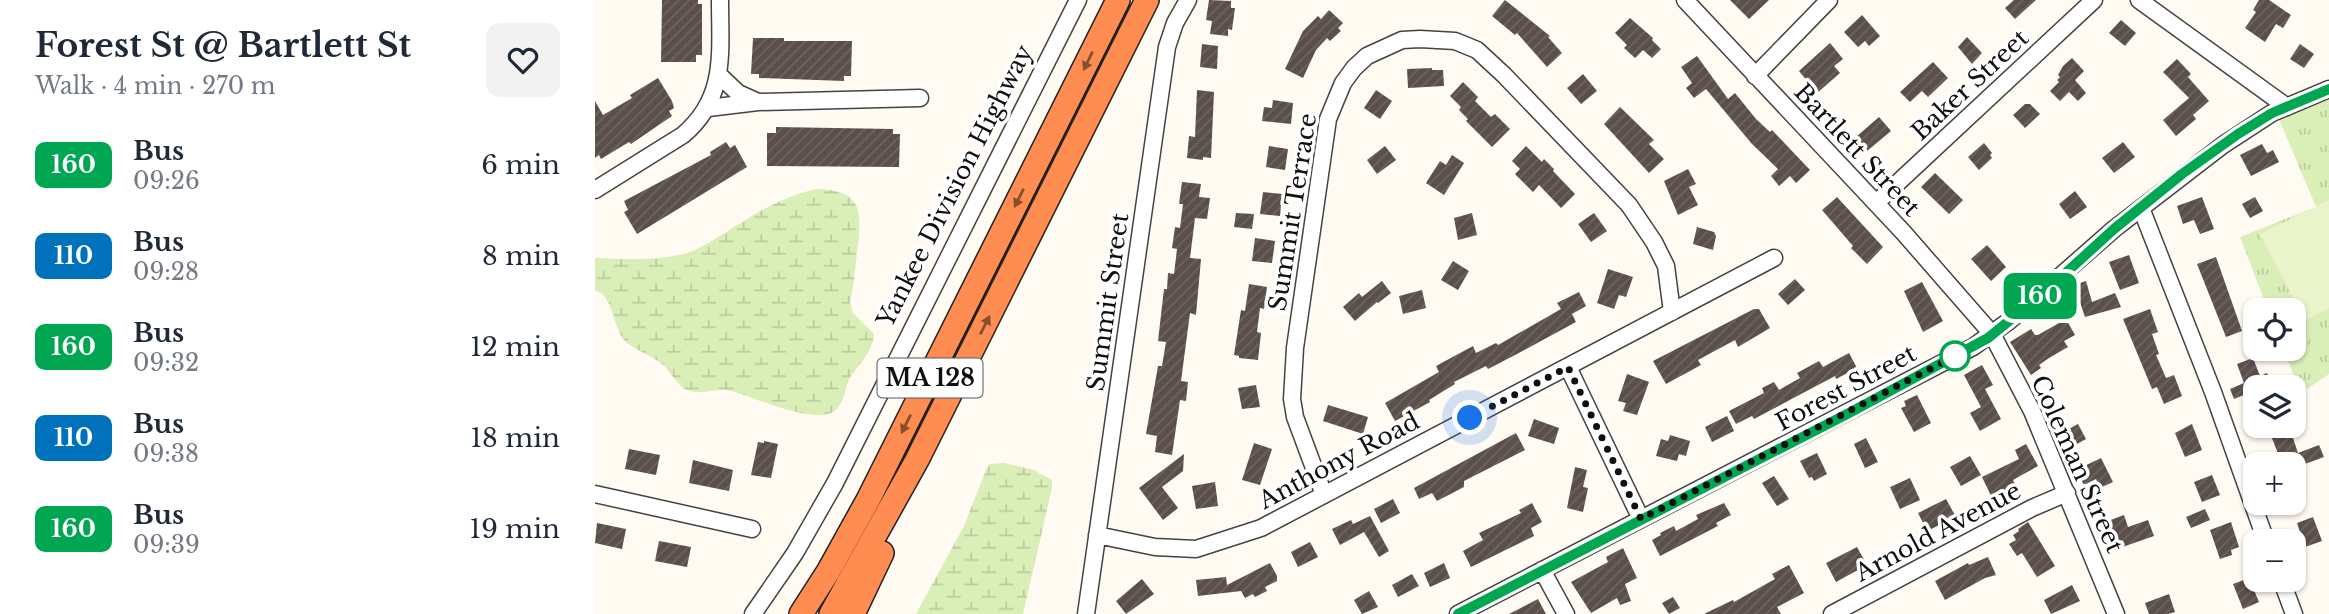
<!DOCTYPE html>
<meta charset="utf-8">
<style>
:root{--surface:#fff;--page:#f2f2f3;--text:#1f2937;--muted:#747a83}
body{margin:0;font-family:"Libre Baskerville",serif;background:var(--page);color:var(--text);height:100vh;display:flex;flex-direction:column;font-size:26px;white-space:nowrap}
*{box-sizing:border-box;margin:0}
p{font-size:23px;color:var(--muted)}
.icon{flex:none;width:38px;height:38px;fill:none;stroke:currentColor;stroke-width:2;stroke-linecap:round;stroke-linejoin:round}
.map{position:relative;flex:1;overflow:hidden}
.sheet{display:flex;flex-direction:column;background:var(--surface);width:595px}
.sheet>*{flex:none}
.badge{padding:0 14px;border-radius:10px;font-size:24px;line-height:46px}
.controls{position:absolute;left:1648px;top:298px;display:grid;gap:14px}
.controls a{display:grid;place-items:center;width:63px;height:63px;border-radius:14px;background:var(--surface);box-shadow:0 2px 5px #0004;font-size:35px}
.you{position:absolute;width:35px;height:35px;margin:-18px;border:5px solid #fff;border-radius:50%;background:#1a73e8;box-shadow:0 0 0 10px #1a73e833}
.map>.badge{position:absolute;translate:-50% -50%;box-shadow:0 0 0 4px #fff}
.round{display:grid;place-items:center;flex:none;width:74px;height:74px;border-radius:14px;background:var(--page)}
.overview{display:flex;align-items:center;justify-content:space-between;height:119px;padding:0 35px}
h1{font-size:33px;font-weight:800;line-height:52px}
ul{padding:0;list-style:none}
li{display:flex;align-items:center;gap:21px;height:91px;padding:0 35px}
li div{flex:1}
li b{display:block;font-size:26px}
li em{font-style:normal}
li .badge{min-width:77px;font-weight:700;text-align:center}
main{display:flex;flex:1;min-height:0}
.map>svg:first-child{display:block}
</style>
<main>
<section class="sheet">
<div class="overview"><div><h1>Forest St @ Bartlett St</h1><p>Walk · 4 min · 270 m</p></div><a class="round"><svg class="icon" aria-label="heart" viewBox="0 0 24 24"><path d="M12 20l-8-8c-3-5 5-10 8-4 3-6 11-1 8 4z"/></svg></a></div>
<ul>
<li><span class="badge" style="background:#00a651;color:#fff">160</span><div><b>Bus</b><p>09:26</p></div><em>6 min</em></li>
<li><span class="badge" style="background:#0072bc;color:#fff">110</span><div><b>Bus</b><p>09:28</p></div><em>8 min</em></li>
<li><span class="badge" style="background:#00a651;color:#fff">160</span><div><b>Bus</b><p>09:32</p></div><em>12 min</em></li>
<li><span class="badge" style="background:#0072bc;color:#fff">110</span><div><b>Bus</b><p>09:38</p></div><em>18 min</em></li>
<li><span class="badge" style="background:#00a651;color:#fff">160</span><div><b>Bus</b><p>09:39</p></div><em>19 min</em></li>
</ul>
</section>
<div class="map">
<svg width="1734" height="614" viewBox="0 0 1734 614">
<defs>
<pattern id="wetland-marsh" width="20" height="14" patternUnits="userSpaceOnUse" patternTransform="scale(1.75)"><rect width="20" height="14" fill="#daeeb8"/><path d="M1 5h8M5 5V1M11 12h8M15 12V8" fill="none" stroke="#bacb9d"/></pattern>
<pattern id="park-tufts" width="24" height="20" patternUnits="userSpaceOnUse" patternTransform="scale(1.75)"><rect width="24" height="20" fill="#daeeb8"/><path d="M3 7l-1-3M5 7V3M7 7l1-3M15 17l-1-3M17 17v-4M19 17l1-3" fill="none" stroke="#bacb9d"/></pattern>
<pattern id="building-hatch" width="6" height="6" patternUnits="userSpaceOnUse" patternTransform="scale(1.75)"><rect width="6" height="6" fill="#5a4f4b"/><path d="M-1 1l2-2M0 6l6-6M5 7l2-2" fill="none" stroke="#6d6461"/></pattern>
</defs>
<rect width="100%" height="100%" fill="#fffbf3"/>
<path fill="url(#wetland-marsh)" d="M222,189C270,190 267,214 262,253C260,269 259,286 255,302L258,313L279,334C278,350 265,364 256,376C249,387 250,407 236,413C213,423 157,396 132,390C120,388 107,395 95,391C83,388 77,373 68,365C58,356 42,351 32,343C17,331 18,291 0,291V258C30,259 63,261 92,253C110,247 127,234 144,224C169,208 193,195 222,189Z
M409,463L439,470L457,480V488L428,614H321L369,526L391,470L394,464Z"/>
<path fill="url(#park-tufts)" d="M1734,97V374L1706,393L1688,348H1699V310H1673L1645,237L1721,207L1684,119Z"/>
<path fill="#eaf4cb" d="M1734,200V308L1710,321L1665,234Z"/>
<path fill="url(#building-hatch)" d="M67,0H103V4H107V55H101V62H66Z
M614,0L636,1V8H640L637,30L633,29V36L615,34L617,21L611,20Z
M910,0L955,36L953,37L967,53L952,67L922,33L920,35L897,16Z
M1135,0H1174L1154,19Z
M1419,0H1441L1420,19L1410,8Z
M1664,0H1674L1696,15L1688,28L1681,24L1670,42L1650,28L1661,12L1658,10Z
M734,10L748,23L743,28L746,31L735,41L732,38L721,50L708,78L690,69L708,31L723,16L726,19Z
M1267,15L1285,36L1274,46L1270,41L1263,47L1249,32Z
M1035,18L1058,38L1057,40L1066,49L1057,58L1048,50L1040,58L1029,48L1032,45L1020,33Z
M1526,20L1541,33L1530,46L1514,33Z
M1372,37L1387,53L1377,64L1363,47Z
M158,38H189V41H257L256,76H249V81L164,78V74H156Z
M1235,43L1248,59L1239,66L1245,73L1222,93L1204,71Z
M607,44L623,46L622,69L605,67Z
M1705,44L1719,54L1709,68L1695,59Z
M1102,56L1133,99L1140,93L1161,119L1175,132L1177,130L1215,170L1201,183L1195,176L1184,186L1176,176L1183,169L1157,144L1111,89L1099,98L1091,88L1097,83L1086,67Z
M1477,58L1489,71L1480,80L1491,93L1483,101L1474,92L1465,101L1455,91L1464,82L1462,80L1465,77L1463,75L1468,66Z
M1582,59L1596,74L1593,77L1614,101L1598,115L1601,119L1581,136L1568,120L1594,98L1568,72Z
M1338,62L1353,78L1333,97L1327,91L1315,102L1305,92Z
M837,68V70H848L849,86L813,88L812,69Z
M988,74L1002,91L986,104L972,88Z
M63,78L77,101L79,108L74,111L77,116L36,144L34,142L6,159L4,155L0,158V101L8,115L37,98L35,95Z
M868,82L883,97L880,101L896,117L900,114L915,129L897,147L871,121L873,119L864,110L866,107L855,96Z
M602,90L619,92L616,158L608,157V160L592,158L594,136L600,137Z
M781,90L797,101L785,119L769,108Z
M678,100L698,103L696,124L667,121L669,107L677,108Z
M1430,104H1435L1445,114L1430,128L1418,115Z
M1025,107L1059,140L1054,144L1069,159L1054,173L1009,124Z
M1284,117L1296,131L1272,151L1261,137Z
M181,127L298,129V134H305L304,167L172,166V133H181Z
M131,142L135,148L140,145L152,167L42,234L29,212L33,210L29,201L116,155L115,152Z
M1528,142L1540,157L1519,173L1507,158Z
M1389,143L1397,153L1395,155L1397,158L1384,170L1373,157Z
M1667,144L1672,153L1678,150L1684,162L1656,176L1645,155Z
M674,146L693,149L690,170L671,167Z
M790,146L801,160L782,174L772,160Z
M931,146L947,162L949,159L959,169L958,171L980,194L966,208L944,185L938,192L920,174L925,169L917,161Z
M857,155L869,163L849,195L831,183L845,161L851,165Z
M1093,169L1101,184L1094,187L1103,205L1083,215L1069,181Z
M1340,173L1368,200L1354,214L1326,187Z
M587,182L606,184L604,197L615,198L612,219L600,218L595,258L606,259L601,315L595,313L586,381L593,382L591,401L585,400L577,455L560,452L562,436L551,434L563,366H567L571,342L563,341L569,289H572L573,273L579,274L582,249L577,248L580,227L585,228L588,204H584Z
M1480,191L1492,207L1475,219L1464,204Z
M668,192L687,194L685,216L665,214Z
M1242,197L1288,247L1272,264L1256,248L1258,246L1227,210Z
M1607,197L1619,229L1605,234L1599,220L1588,224L1582,206Z
M1660,197L1668,211L1655,218L1647,204Z
M641,213L659,214L657,229L639,227Z
M877,213L882,235L863,240L859,218Z
M999,213L1012,231L996,242L983,224Z
M1102,227L1119,232L1121,236L1118,250L1098,244Z
M660,238L680,241L677,263L657,261Z
M1392,245L1411,267L1396,281L1376,259Z
M1534,255L1544,283L1525,290L1514,262Z
M1621,257L1647,331L1631,337L1602,264Z
M858,261L874,271L863,290L846,280Z
M1013,269L1038,277L1031,297L1024,295L1019,309L1002,303Z
M1200,279L1210,290L1193,305L1183,294Z
M787,281L796,293L783,303L782,302L760,321L748,307L764,293L767,297Z
M1491,281L1497,302L1520,293L1526,307L1490,317L1479,285Z
M1327,282L1348,321L1328,332L1309,291Z
M654,284L672,287L669,309L665,308L662,332L666,333L663,360L644,358V356L639,355L646,310L650,311Z
M827,290L831,308L808,314L804,296Z
M984,292L991,306L977,314L981,322L922,354L893,369L891,366L859,382L860,384L834,400L835,402L800,421L790,403L844,372L841,366L878,346L881,353L901,343L903,345L966,309L962,303Z
M1159,309H1164L1175,328L1143,347L1140,340L1103,360L1106,365L1071,384L1058,361Z
M1555,309L1563,332L1557,334L1564,354L1561,355L1571,378L1579,375L1587,396L1569,404L1562,387L1557,389L1528,319Z
M1471,319L1480,335L1469,341L1473,347L1454,358L1444,365L1446,368L1436,375L1415,342L1436,329L1440,335H1443Z
M1254,353L1262,368L1241,379L1240,376L1159,419L1157,416L1141,424L1134,411L1169,393L1167,388L1179,382L1184,390L1205,378L1202,373L1224,361L1228,367Z
M1658,358L1665,376L1661,378L1672,373L1676,384L1661,387V390L1639,399L1635,389L1649,383L1642,364Z
M1387,365L1398,385L1390,389L1406,419L1385,431L1375,413L1386,407L1369,375Z
M1032,374L1054,382L1042,415L1028,411L1031,403L1023,401Z
M661,385L665,407L647,409L643,388Z
M1322,395L1336,423L1319,432L1306,408L1311,406L1309,401Z
M733,405L773,417L768,434L728,421Z
M1132,416L1139,431L1117,442L1110,427Z
M939,419L964,428L959,444L933,436Z
M1483,424L1491,439L1471,450L1463,435Z
M1597,424L1607,450L1590,457L1580,433Z
M1694,426L1703,453L1724,445L1729,457L1699,468V464H1687L1675,433Z
M921,433L930,450L869,481V487L842,501L837,493L824,499L819,488Z
M1075,435L1095,441L1091,456L1084,454L1082,461L1061,456L1066,439L1073,441Z
M1271,438L1283,462L1270,468L1259,444Z
M169,441L183,444L176,478L156,475L163,442L169,443Z
M659,443L677,449L665,485L647,480Z
M1431,444L1443,466L1418,480L1424,492L1400,504L1387,477L1424,459L1420,450Z
M34,449L65,455L61,475L30,469Z
M1222,453L1232,474L1219,481L1217,477L1214,478L1205,461Z
M589,454L588,471L567,487L583,508L568,520L544,488Z
M1375,456L1386,475L1366,486L1355,467Z
M1506,458L1518,482L1505,488L1501,479L1489,485L1481,470Z
M98,460L138,470L134,491L94,483Z
M980,467L992,470L988,487L993,488L988,512L972,508Z
M1617,475L1625,495L1607,502L1599,482Z
M1179,476L1194,499L1182,506L1167,483Z
M1315,478L1325,500L1305,509L1295,487Z
M620,482L623,506L601,509L597,486Z
M798,499L805,513L786,523L779,509Z
M1351,499L1361,517L1332,531L1323,513Z
M937,503L947,522L936,528L939,536L876,567L868,551L888,540L884,533L926,513L924,510Z
M1129,503L1136,515L1121,523L1123,526L1065,556L1057,540L1066,535L1065,533L1079,526L1081,531L1103,519L1101,515Z
M1610,509L1615,520L1596,528L1591,517Z
M1529,515L1533,527L1553,520L1559,536L1519,550L1514,535L1517,534L1513,521Z
M775,516L794,551L784,557L769,532L745,545L737,529L756,520L758,524Z
M1718,517L1727,541L1710,547L1702,523Z
M1433,522L1460,566L1442,577L1427,553L1422,556L1414,544L1421,540L1418,535L1424,531L1423,529Z
M1636,522L1644,547L1636,550L1637,555L1625,559L1615,530Z
M2,523L31,529L27,549L0,543Z
M64,541L96,547L92,567L60,561Z
M715,542L723,557L703,567L696,552Z
M1262,547L1272,565L1241,582L1231,563Z
M1028,548L1042,578L1030,584L1036,601L1025,605L1022,598L996,613L976,582L1013,562L1011,557Z
M1393,557L1401,575L1390,578L1350,600L1340,581L1373,563L1374,565Z
M675,563L682,576V581L670,587L672,591L660,597L658,594L650,598L646,591L603,596L601,580L631,577L632,585Z
M849,563L855,578L835,587L829,573Z
M1194,565L1209,593L1182,607L1186,614H1109L1138,600L1139,602L1180,579L1177,574Z
M817,574L824,586L803,597L797,585Z
M1654,578L1664,602L1648,609L1638,584Z
M547,579L559,594L531,614L521,601Z
M1477,585L1485,601L1456,614L1449,600Z
M774,591L783,607L767,614L759,600Z
M1574,594L1580,612L1573,614H1554L1550,603Z
M1078,597L1085,608L1074,614L1067,603Z
M943,599L951,614H914Z"/>
<g fill="none" stroke-linecap="round" stroke-linejoin="round">
<g stroke="#434343" stroke-width="19">
<path id="minor" d="M1090,0L1308,232L1397,334L1437,411L1521,614
M1544,0L1692,107
M123,74L143,93L163,102
M1160,76L1234,0
M113,108L163,102L325,98
M0,190L88,135C132,98 125,53 125,0
M1281,203L1499,0
M1546,208L1618,392L1671,541
M973,367L1046,519
M0,494L157,529
M729,495L700,417L697,399L700,348L733,119L748,83L759,68L772,56L807,40L825,39L860,41L882,50L909,75L1034,205L1059,242L1071,266L1077,312
M502,535L560,547L601,549L666,528L1179,258
M947,570L971,614
M1686,579L1699,614
M158,614L200,553L240,483L483,0
M491,614L572,47L580,23L593,0
M863,614L1378,347L1414,321L1519,229L1628,145L1677,113L1734,89
M1237,614L1437,508L1472,493"/>
</g>
<g stroke="#212121" stroke-width="26">
<path id="highway" d="M206,614L233,572L273,500L523,0
M236,614L322,460L552,0
M258,614L287,553"/>
</g>
<use href="#minor" stroke="#fff" stroke-width="16"/>
<use href="#highway" stroke="#ff8d51" stroke-width="23"/>
</g>
<defs><path id="oneway-solid" d="M-6-.8H1V-3.2L6.5 0L1 3.2V.8H-6Z" transform="scale(1.75)"/></defs>
<g fill="#884e30">
<use href="#oneway-solid" transform="translate(493 61) rotate(116)"/>
<use href="#oneway-solid" transform="translate(424 198) rotate(116)"/>
<use href="#oneway-solid" transform="translate(390 325) rotate(-63)"/>
<use href="#oneway-solid" transform="translate(311 424) rotate(117)"/>
</g>
<g fill="none" stroke-linecap="round" stroke-linejoin="round">
<g stroke="#fff" stroke-width="16">
<path id="line" d="M863,614L1256,412L1393,338L1452,290L1519,229L1587,174L1643,134L1677,113L1734,89"/>
</g>
<use href="#line" stroke="#00a651" stroke-width="10"/>
<path stroke="#101010" stroke-width="7" stroke-dasharray="0 12.6" d="M875,418L973,367L1046,519L1360,356"/>
</g>
<circle fill="#fff" stroke="#00a651" stroke-width="3.5" cx="1360" cy="356" r="14"/>
<g text-anchor="middle" stroke-width="7" stroke-linejoin="round" paint-order="stroke">
<rect fill="#fff" stroke="#585858" stroke-width="2" x="282.5" y="358.5" width="105" height="39" rx="5"/>
<g font-size="23" font-weight="bold" fill="#101010">
<text x="335" y="386">MA 128</text>
</g>
<g font-size="24" fill="#101010" stroke="#fff">
<text transform="translate(1375 85) rotate(-43)" y="8">Baker Street</text>
<text transform="translate(1262 150) rotate(47)" y="8">Bartlett Street</text>
<text transform="translate(360 186) rotate(-63)" y="8">Yankee Division Highway</text>
<text transform="translate(698 212) rotate(-81)" y="8">Summit Terrace</text>
<text transform="translate(513 302) rotate(-82)" y="8">Summit Street</text>
<text transform="translate(1251 388) rotate(-28)" y="8">Forest Street</text>
<text transform="translate(744 461) rotate(-28)" y="8">Anthony Road</text>
<text transform="translate(1482 464) rotate(66)" y="8">Coleman Street</text>
<text transform="translate(1343 532) rotate(-28)" y="8">Arnold Avenue</text>
</g>
</g>
</svg>
<div class="controls">
<a><svg class="icon" aria-label="locate" viewBox="0 0 24 24"><circle cx="12" cy="12" r="6"/><path d="M12 2v4M12 18v4M2 12h4M18 12h4"/></svg></a>
<a><svg class="icon" aria-label="layers" viewBox="0 0 24 24"><path d="M12 4l9 5-9 5-9-5zM3 14l9 5 9-5"/></svg></a>
<a>+</a>
<a>−</a>
</div>
<div class="you" style="left:875px;top:418px"></div>
<b class="badge" style="left:1445px;top:296px;background:#00a651;color:#fff">160</b>
</div>
</main>
